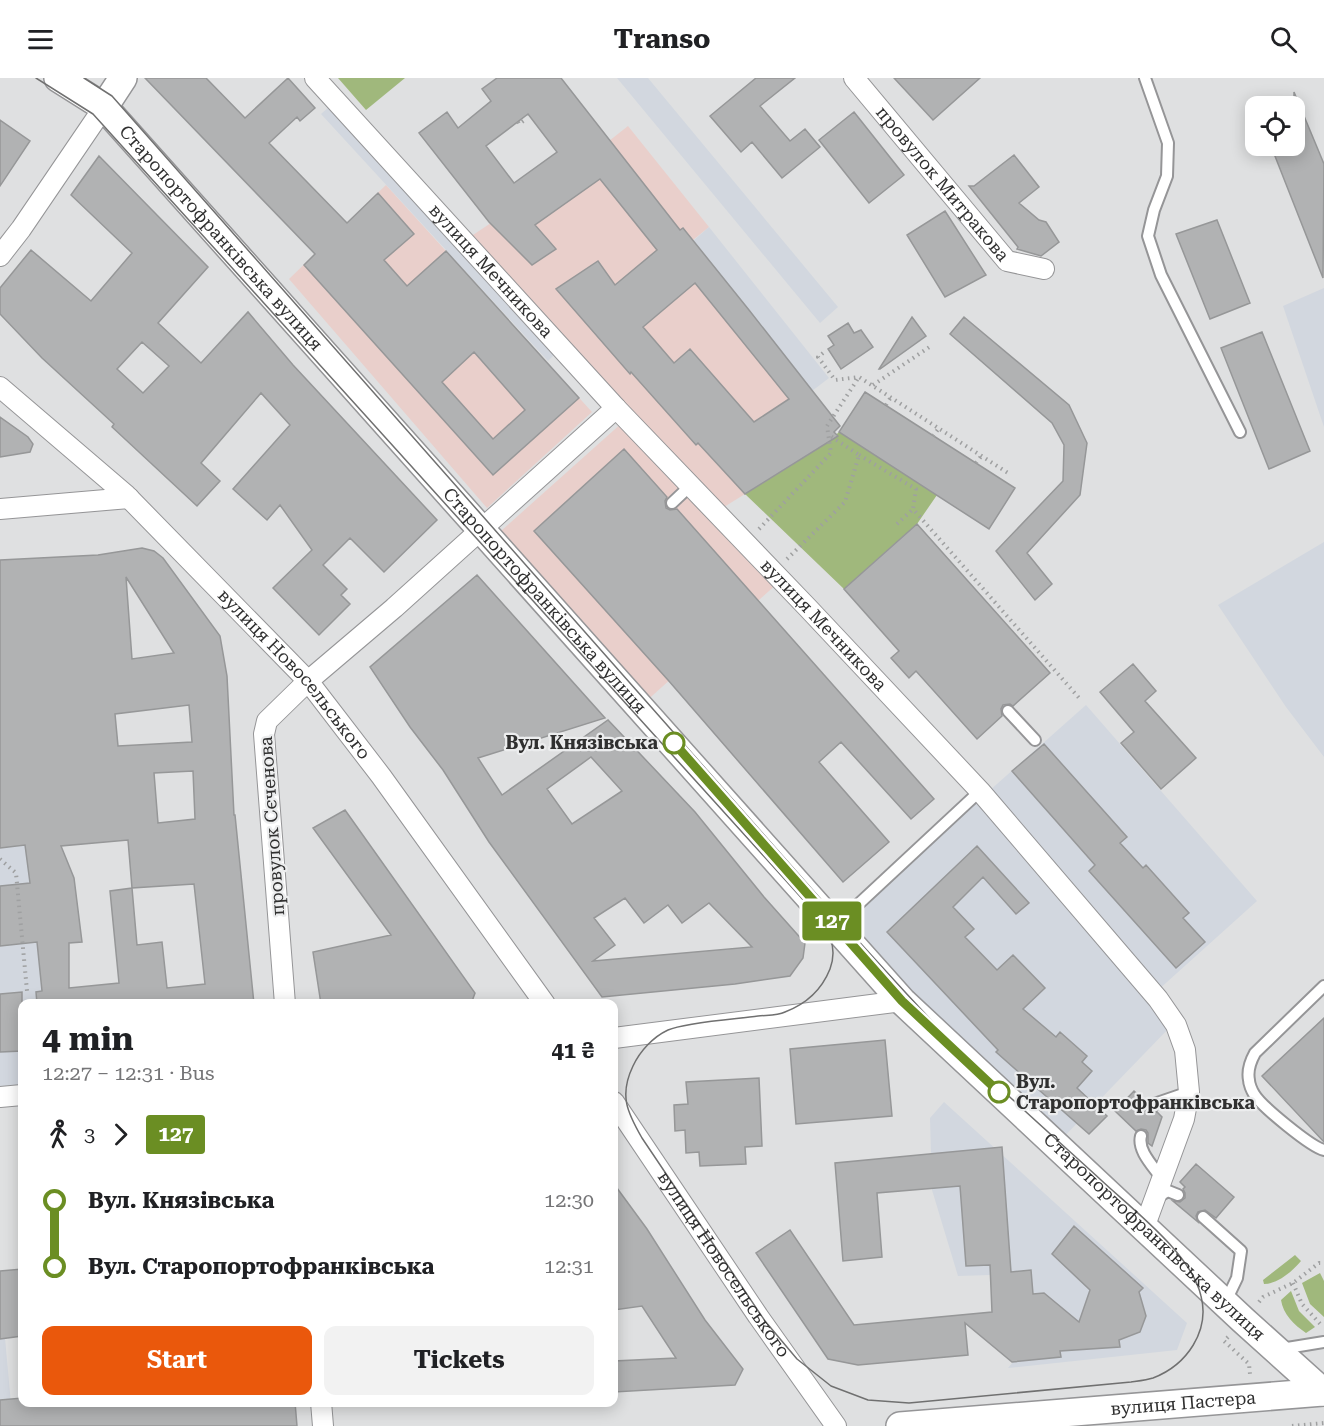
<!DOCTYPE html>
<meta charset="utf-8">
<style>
:root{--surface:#fff;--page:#f2f2f2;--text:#202124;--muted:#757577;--accent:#ea580c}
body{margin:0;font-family:"Roboto Serif",serif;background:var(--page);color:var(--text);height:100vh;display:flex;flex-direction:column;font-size:22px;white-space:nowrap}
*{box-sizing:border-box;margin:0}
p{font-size:20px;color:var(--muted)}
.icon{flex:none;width:33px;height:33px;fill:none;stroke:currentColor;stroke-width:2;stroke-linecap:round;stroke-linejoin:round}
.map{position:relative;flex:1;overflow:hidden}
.details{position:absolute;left:18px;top:921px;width:600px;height:408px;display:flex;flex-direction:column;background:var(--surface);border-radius:12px;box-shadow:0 3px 15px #0003}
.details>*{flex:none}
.badge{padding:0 12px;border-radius:4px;font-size:21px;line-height:39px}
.controls{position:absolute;left:1245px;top:18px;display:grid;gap:12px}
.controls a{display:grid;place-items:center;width:60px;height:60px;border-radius:12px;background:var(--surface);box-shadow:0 3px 15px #0003;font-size:30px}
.map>.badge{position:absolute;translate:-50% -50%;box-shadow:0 0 0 3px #fff}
.legs{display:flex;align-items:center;gap:9px;height:66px;padding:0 24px;font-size:20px}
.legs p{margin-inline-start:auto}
.overview{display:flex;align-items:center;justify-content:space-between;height:102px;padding:0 24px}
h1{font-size:33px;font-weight:700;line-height:45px}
.action{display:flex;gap:12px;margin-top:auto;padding:12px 24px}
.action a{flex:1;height:69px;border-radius:12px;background:var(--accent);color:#fff;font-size:24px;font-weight:700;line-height:69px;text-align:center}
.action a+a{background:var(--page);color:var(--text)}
ul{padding:0 24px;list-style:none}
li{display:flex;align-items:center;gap:21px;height:66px;font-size:22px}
li i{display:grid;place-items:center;width:9px;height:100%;margin:0 8px;background:currentColor}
li i::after{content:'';width:15px;height:15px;margin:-8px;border:4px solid;border-radius:50%;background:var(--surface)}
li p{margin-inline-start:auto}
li:first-child i{background:linear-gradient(#0000 50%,currentColor 0)}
li:last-child i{background:linear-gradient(currentColor 50%,#0000 0)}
header{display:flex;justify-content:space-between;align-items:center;height:78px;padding:0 24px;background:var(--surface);font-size:27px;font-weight:700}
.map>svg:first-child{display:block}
</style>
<header><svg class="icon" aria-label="menu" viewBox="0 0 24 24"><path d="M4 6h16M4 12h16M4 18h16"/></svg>Transo<svg class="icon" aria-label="search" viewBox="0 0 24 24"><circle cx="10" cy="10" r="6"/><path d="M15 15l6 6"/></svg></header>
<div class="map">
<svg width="1324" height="1348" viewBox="0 0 1324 1348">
<rect width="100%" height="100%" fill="#dfe0e1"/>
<path fill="#e9cfcb" d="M628,48L709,149L693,162L696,167L827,332V365L724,429L467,161L585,82Z
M386,107L592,334L487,430L289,201Z
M623,344L778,505L643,626L492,461Z"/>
<path fill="#d2d7df" d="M617,0H648L838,229L820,245Z
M330,28L556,275L548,283L321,36Z
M709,149L829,300L812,313L693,163Z
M1324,210V349L1283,228Z
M1324,464V679L1286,629L1218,527Z
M1086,627L1257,823L1157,913L988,714Z
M979,715L1172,947L1055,1068L836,847Z
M20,720L44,925L22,926V1015L0,1017V723Z
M944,1024L1187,1245L1177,1272L1008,1290L1013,1284L990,1197L958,1198L932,1112L930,1040Z
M0,1227L5,1260L13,1348H0Z"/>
<path fill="#a0b87c" d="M338,0H405L366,32Z
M839,354L937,417L917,446L844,511L745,416L827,365Z
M1295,1177L1301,1183C1292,1194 1277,1206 1264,1206L1263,1202Z
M1320,1195L1324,1203V1239L1310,1226L1302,1205Z
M1291,1213L1299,1233L1315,1249L1306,1255C1294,1247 1283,1236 1281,1222Z"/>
<path fill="#b1b2b3" stroke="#969798" stroke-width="1.5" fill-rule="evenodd" d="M145,0H206L245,40L288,0L315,30L300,43L297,39L269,65L347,145L378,115L414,156L384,182L407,208L446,173L579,320L493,397L304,187L315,176ZM474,274L525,332L493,361L442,304Z
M497,0H561L680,152L683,150L749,232L840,348L834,354L838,358L745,416L698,365L696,367L631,294L630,296L556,211L598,183L615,207L657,172L600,101L535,147L556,171L532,187L489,144L419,55L447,34L458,50L491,23L482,11ZM528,36L557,74L514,105L486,68ZM695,205L789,321L754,344L690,271L674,285L643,249Z
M756,0H795L760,28L790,63L805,51L820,69L782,100L752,64L741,74L710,38Z
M894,0H980L933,42Z
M1294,14L1324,86L1323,200L1271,68H1294Z
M854,34L904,97L869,125L819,62Z
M0,42L30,63L0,108Z
M1014,77L1039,109L1019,125L1039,142L1046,144L1059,164L1041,178L1017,171L1018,169L969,108H974Z
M99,78L208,189L158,245L201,285L248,234L293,287L437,442L384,494L350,460L323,487L347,511L341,517L350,526L319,557L273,510L312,472L280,427L267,442L233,411L290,347L261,315L201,385L220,403L197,428L112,349L114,346L42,280L0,236V210L31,172L91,223L132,175L71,117ZM142,264L169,288L143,315L117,291Z
M945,133L986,197L945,219L907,157Z
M1217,142L1250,225L1210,241L1176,156Z
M912,239L926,258L880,291H879Z
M964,239L1069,327L1087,365L1080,417L1027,475L1052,506L1035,522L996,473L1063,403L1064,367L1052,345L950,256Z
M848,245L854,255L861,252L873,269L841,291L828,271L834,267L828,258Z
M1262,254L1310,373L1269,391L1221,270Z
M865,314L1015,410L989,451L839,354Z
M0,339L28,359L33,366L30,374L0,379Z
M624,371L667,419L665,423L666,430L670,432L677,431L934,721L911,741L841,664L819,684L889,764L843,804L668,602L534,453Z
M917,446L1050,595L1013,628L1010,626L1003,627L1001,631L1002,638L977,661L916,593L909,600L891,580L899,573L844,511Z
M142,470L154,473L163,480L220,558L227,598L234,737H235L254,926H37L36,914L42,913L37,864L0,868V808L30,805L25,767L0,770V482L98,477ZM126,499L174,575L132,581ZM189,627L192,664L118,668L115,636ZM193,693L195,741L158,745L154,695ZM128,762L132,810L110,813L119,905L69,910V865L82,864L74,800L61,768ZM194,806L205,906L167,910L162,864L137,867L132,810Z
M477,497L605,640L478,680L502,717L608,642L695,734L764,819L805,865L803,880L790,898L735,906L602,919L489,764L443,692L410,649L370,589ZM591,679L622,713L572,746L547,711ZM625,820L644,845L668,827L682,845L709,825L752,869L593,883L615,867L594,840Z
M1133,586L1156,613L1145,623L1196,680L1161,711L1121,665L1134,654L1100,614Z
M1044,666L1127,759L1120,765L1143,790L1146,787L1189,835L1183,840L1205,864L1176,890L1089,793L1095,787L1012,693Z
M345,732L475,915L471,926H321L313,874L391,857L313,750Z
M977,768L1029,825L1016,836L983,799L953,829L974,851L965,859L997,892L1013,877L1045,910L1023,931L1056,959L1060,954L1087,978L1082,984L1092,993L1077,1010L1107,1038L1089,1056L996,974L998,972L887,854Z
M22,914V973L0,974V916Z
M1324,940V1064L1262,998Z
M885,962L892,1038L796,1046L790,971Z
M759,1000L762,1068L745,1069L746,1086L700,1088L699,1074L686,1075L685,1052L675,1053L674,1027L688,1026L686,1004Z
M1134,1013L1146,1024L1145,1029L1147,1035L1152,1036L1157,1034L1162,1039L1152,1068L1148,1065V1055L1146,1052L1141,1051L1136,1053L1115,1033Z
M1002,1069L1011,1194L1031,1192L1033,1216L1044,1215L1079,1244L1090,1212L1052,1176L1074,1148L1143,1210L1139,1214L1146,1238L1140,1254L1119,1262L1120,1269L1060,1273L1061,1279L1012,1284L965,1245L968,1277L858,1287L828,1281L756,1175L790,1152L854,1247L992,1234L990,1187L966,1188L960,1108L877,1115L882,1179L843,1183L835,1085Z
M1196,1086L1234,1119L1216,1140L1205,1132L1198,1134L1196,1138L1198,1144L1173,1123L1180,1124L1185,1120V1115L1183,1111L1185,1109L1180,1104Z
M614,1106L647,1151L705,1242L743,1291L735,1307L614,1314V1283L676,1280L642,1228L614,1232Z
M22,1191V1258L0,1261V1193Z
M22,1320V1324H295L297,1348H0V1322Z"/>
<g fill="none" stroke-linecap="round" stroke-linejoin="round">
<g stroke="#959597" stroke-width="14">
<path id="lane" d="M1145,0L1168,65L1167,98L1154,132L1148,158L1161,197L1240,354
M672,425L690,408
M1008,633L1035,662
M836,847L980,713
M1324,908L1255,975C1250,984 1247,992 1249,1002C1249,1006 1252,1013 1254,1016C1261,1028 1311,1069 1324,1072
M1152,1029L1154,1026L1189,1014
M1141,1058C1137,1073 1154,1089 1162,1101
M1156,1120L1168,1113L1178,1117
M1203,1139L1241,1173L1237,1200L1225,1225
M1281,1271L1324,1264"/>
</g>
<g stroke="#959597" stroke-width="22">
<g id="street">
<path id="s1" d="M315,0L616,330L807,529L980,713L1158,921L1176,947L1185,972L1189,1014L1184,1041L1144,1150"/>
<path id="s2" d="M854,0L1007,183L1044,191"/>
<path d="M0,178L21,151L104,29"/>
<path id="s3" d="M0,309L125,416L308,603L381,698L545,926"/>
<path d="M0,431L129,420"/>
<path d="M285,926L264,656L267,643L308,603L394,530L616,330"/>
<path d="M614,960L902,923"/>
<path d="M0,1019L22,1017"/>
<path id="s4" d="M614,1024L758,1238L836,1348"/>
<path d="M321,1324L323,1348"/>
</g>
</g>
<g stroke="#959597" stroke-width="30">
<g id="secondary">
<path id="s5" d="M58,0L104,29L902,923L1243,1242L1323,1314"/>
<path d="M104,29L123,0"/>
<path id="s6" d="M900,1348L1324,1314"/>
</g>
</g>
<path stroke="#9fa0a1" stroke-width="4" stroke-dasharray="1.5 4.5" stroke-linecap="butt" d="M518,44L519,46L526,41
M823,275L818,279L835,302L859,299L1008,395
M873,307L931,268
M886,327L891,319
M933,358L939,350
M859,377L916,411L913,431L1080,621
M976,385L982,377
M897,446L913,431
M759,451L831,375L827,348L859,299
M787,481L845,424L859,377L829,357
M0,781L16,795L27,913
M1293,1205L1302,1226L1323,1249
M1259,1224L1263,1219L1293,1205L1319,1185H1324
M1228,1259L1224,1263L1249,1286L1250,1296
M1292,1348L1324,1345"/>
<use href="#lane" stroke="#fff" stroke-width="10"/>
<use href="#street" stroke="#fff" stroke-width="20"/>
<use href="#secondary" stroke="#fff" stroke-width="27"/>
<path stroke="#707070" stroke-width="1.5" d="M36,0L93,36L816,836C829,852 838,870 830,891C822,911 806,926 785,934C777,938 767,937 758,938C736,941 686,944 668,952C653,959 640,973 633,988C619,1017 627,1034 642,1060L765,1243L797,1281L831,1308L868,1322L909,1325L1131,1304C1138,1303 1147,1302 1153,1300C1187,1287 1210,1253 1201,1218C1191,1175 1133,1132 1101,1102C1054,1059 1006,1017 961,973C919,931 880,886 840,843L112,18L84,0"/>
</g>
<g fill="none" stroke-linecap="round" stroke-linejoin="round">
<g stroke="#fff" stroke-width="14">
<path id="line-1" d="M674,665L902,923L999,1014"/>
</g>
<use href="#line-1" stroke="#6b8e23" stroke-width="9"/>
</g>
<g fill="#fff" stroke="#6b8e23" stroke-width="3">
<circle cx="674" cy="665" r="10"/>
<circle cx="999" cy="1014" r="10"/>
</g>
<g text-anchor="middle" stroke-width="4.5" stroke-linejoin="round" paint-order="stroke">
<g font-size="18" fill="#303030" stroke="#ecedee">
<text dy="6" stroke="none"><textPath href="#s2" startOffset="138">провулок Митракова</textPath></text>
<text dy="6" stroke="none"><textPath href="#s5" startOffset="230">Старопортофранківська вулиця</textPath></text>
<text dy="6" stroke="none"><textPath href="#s1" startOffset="261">вулиця Мечникова</textPath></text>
<text dy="6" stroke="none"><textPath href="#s5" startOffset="716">Старопортофранківська вулиця</textPath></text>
<text dy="6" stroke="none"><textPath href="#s1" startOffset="747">вулиця Мечникова</textPath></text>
<text dy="6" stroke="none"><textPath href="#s3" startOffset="412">вулиця Новосельського</textPath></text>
<text transform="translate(272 748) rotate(-94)" y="6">провулок Сєченова</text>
<text dy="6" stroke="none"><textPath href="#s5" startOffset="1598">Старопортофранківська вулиця</textPath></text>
<text dy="6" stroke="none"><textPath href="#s4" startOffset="196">вулиця Новосельського</textPath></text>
<text dy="6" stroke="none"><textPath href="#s6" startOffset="284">вулиця Пастера</textPath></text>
</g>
<g font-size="18" font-weight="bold" fill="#303030" stroke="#ecedee" text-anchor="end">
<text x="658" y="671">Вул. Князівська</text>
<text x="1016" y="1010" text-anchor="start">Вул.<tspan x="1016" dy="21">Старопортофранківська</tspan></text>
</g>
</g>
</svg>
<div class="controls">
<a><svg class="icon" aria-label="locate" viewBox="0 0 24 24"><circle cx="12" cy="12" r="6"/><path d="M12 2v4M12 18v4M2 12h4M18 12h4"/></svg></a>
</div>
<b class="badge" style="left:832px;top:843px;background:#6b8e23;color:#fff">127</b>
<section class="details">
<div class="overview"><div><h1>4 min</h1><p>12:27 – 12:31 · Bus</p></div><b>41 ₴</b></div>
<div class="legs"><svg class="icon" aria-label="walk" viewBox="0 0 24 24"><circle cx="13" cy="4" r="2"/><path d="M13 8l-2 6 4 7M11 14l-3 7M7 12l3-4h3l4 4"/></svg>3<svg class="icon" aria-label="forward" viewBox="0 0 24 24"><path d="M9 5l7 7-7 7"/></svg><b class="badge" style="background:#6b8e23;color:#fff">127</b></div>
<ul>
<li><i style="color:#6b8e23"></i><b>Вул. Князівська</b><p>12:30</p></li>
<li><i style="color:#6b8e23"></i><b>Вул. Старопортофранківська</b><p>12:31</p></li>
</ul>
<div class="action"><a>Start</a><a>Tickets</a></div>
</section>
</div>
